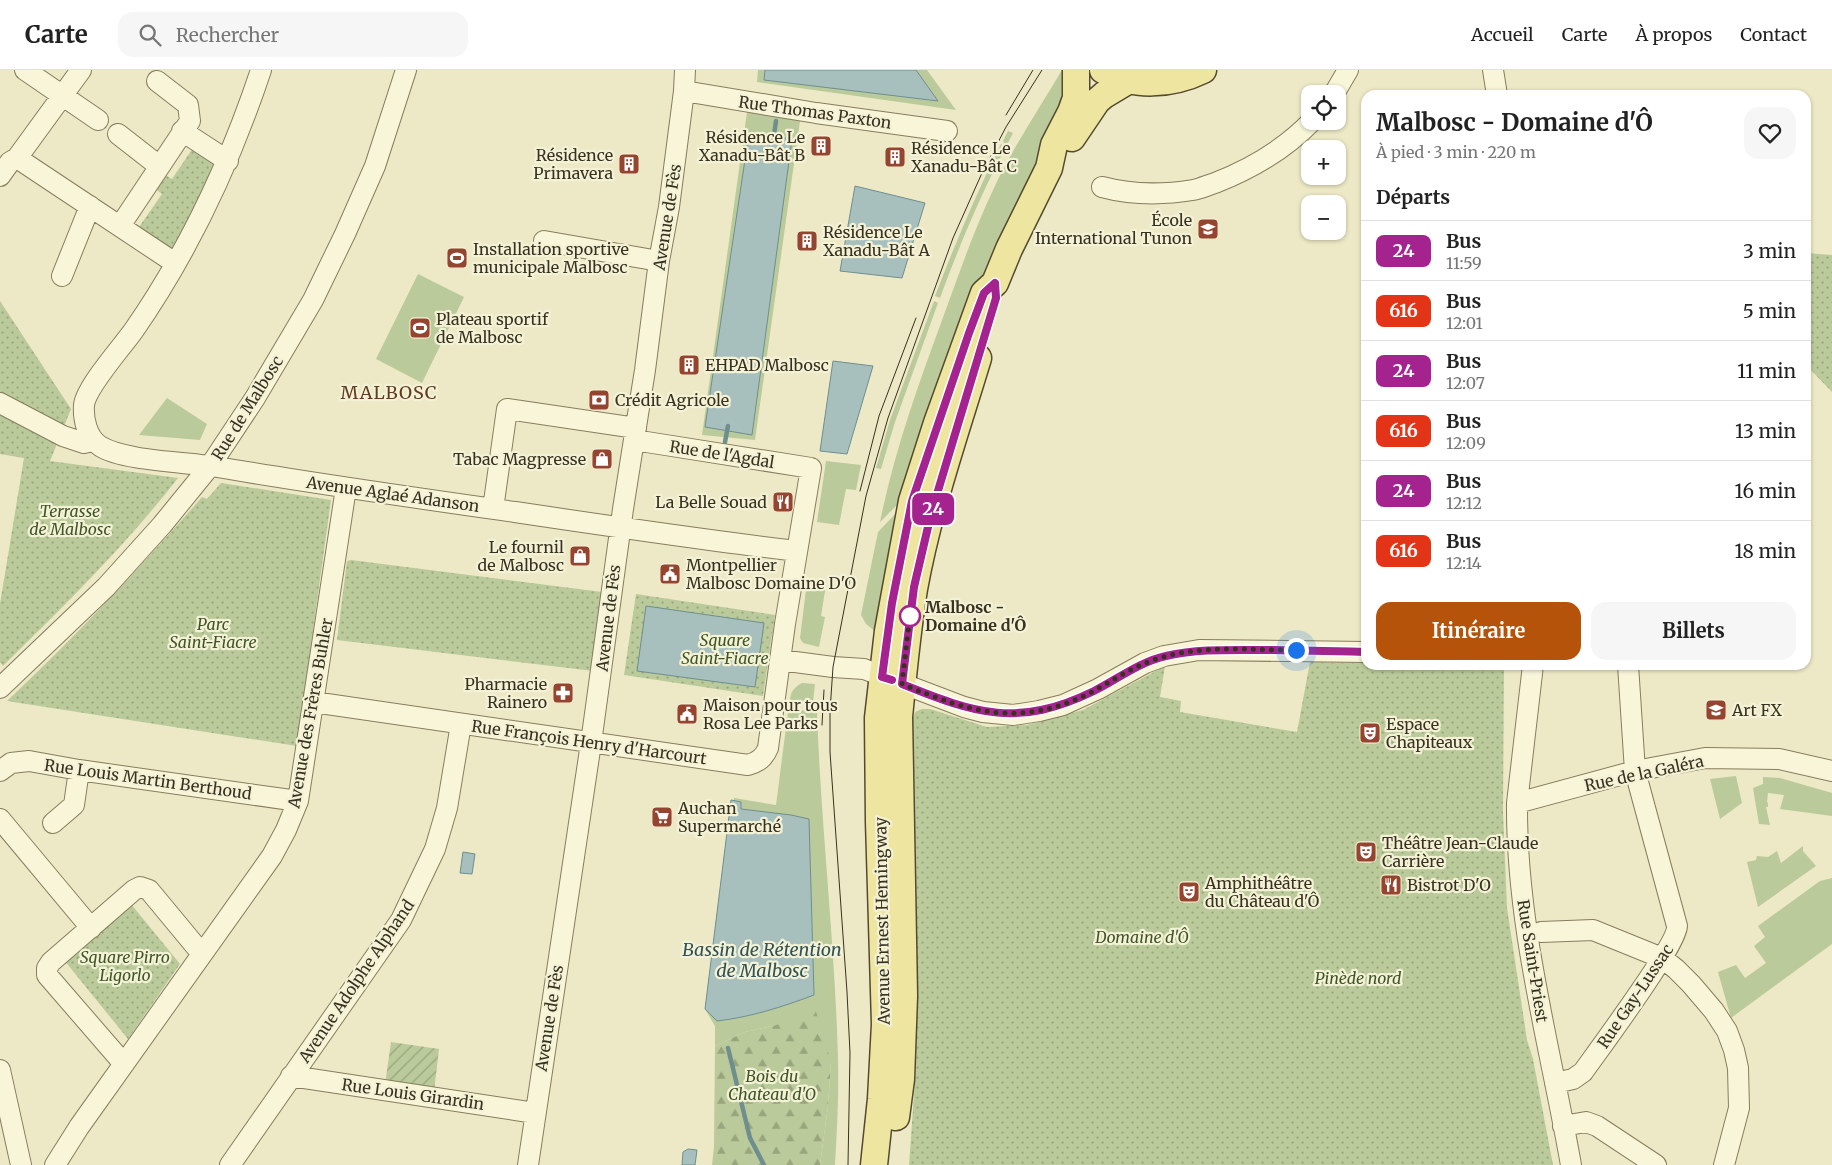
<!DOCTYPE html>
<html lang="fr">
<meta charset="utf-8">
<style>
:root{--surface:#fff;--page:#f6f6f6;--text:#222;--muted:#767676;--line:#e0e0e0;--accent:#b45309}
body{margin:0;font-family:Merriweather,serif;background:var(--page);color:var(--text);height:100vh;display:flex;flex-direction:column;font-size:19px;white-space:nowrap}
*{box-sizing:border-box;margin:0}
p{font-size:16px;color:var(--muted)}
.icon{flex:none;width:28px;height:28px;fill:none;stroke:currentColor;stroke-width:2;stroke-linecap:round;stroke-linejoin:round}
.map{position:relative;flex:1;overflow:hidden}
.side{position:absolute;left:1361px;top:20px;width:450px;height:580px;display:flex;flex-direction:column;background:var(--surface);border-radius:15px;box-shadow:0 1px 4px #0004}
.side>*{flex:none}
.badge{padding:0 10px;border-radius:8px;font-size:18px;line-height:32px}
.tools{position:absolute;left:1301px;top:15px;display:grid;gap:10px}
.tools a{display:grid;place-items:center;width:45px;height:45px;border-radius:10px;background:var(--surface);box-shadow:0 1px 4px #0004;font-size:25px}
.you{position:absolute;width:25px;height:25px;margin:-12px;border:4px solid #fff;border-radius:50%;background:#1a73e8;box-shadow:0 0 0 8px #1a73e833}
.map>.badge{position:absolute;translate:-50% -50%;box-shadow:0 0 0 2px #fff}
h2{padding:0 15px;font-size:19px;line-height:45px}
.round{display:grid;place-items:center;flex:none;width:52px;height:52px;border-radius:15px;background:var(--page)}
.overview{display:flex;align-items:center;justify-content:space-between;height:85px;padding:0 15px}
h1{font-size:24px;font-weight:700;line-height:38px}
.button{display:flex;gap:10px;margin-top:auto;padding:10px 15px}
.button a{flex:1;height:58px;border-radius:15px;background:var(--accent);color:#fff;font-size:20px;font-weight:700;line-height:58px;text-align:center}
.button a+a{background:var(--page);color:var(--text)}
ul{padding:0;list-style:none}
li{display:flex;align-items:center;gap:15px;height:60px;padding:0 15px;border-top:1px solid var(--line)}
li div{flex:1}
li b{display:block;font-size:19px}
li em{font-style:normal}
li .badge{min-width:55px;font-weight:700;text-align:center}
header{display:flex;align-items:center;gap:30px;box-sizing:border-box;height:70px;padding:0 25px;background:var(--surface);border-bottom:1px solid var(--line)}
header strong{font-size:24px}
nav{display:flex;gap:28px;margin-inline-start:auto;font-size:18px}
.search{width:350px;height:45px;background:var(--page);display:flex;align-items:center;gap:12px;box-sizing:border-box;padding:0 18px;border-radius:15px;color:var(--muted);font-size:19px}
.map>svg:first-child{display:block}
</style>
<header>
<strong>Carte</strong>
<div class="search"><svg class="icon" aria-label="search" viewBox="0 0 24 24"><circle cx="10" cy="10" r="6"/><path d="M15 15l6 6"/></svg>Rechercher</div>
<nav><a>Accueil</a><a>Carte</a><a>À propos</a><a>Contact</a></nav>
</header>
<div class="map">
<svg width="1832" height="1095" viewBox="0 0 1832 1095">
<defs>
<pattern id="forest-firs" width="22" height="20" patternUnits="userSpaceOnUse" patternTransform="scale(1.25)"><rect width="22" height="20" fill="#baca9a"/><path d="M5 1l3.5 6h-7zM16 11l3.5 6h-7z" fill="#98a57d"/></pattern>
<pattern id="park-dots" width="8" height="8" patternUnits="userSpaceOnUse" patternTransform="scale(1.25)"><rect width="8" height="8" fill="#baca9a"/><path d="M2 2h.1M6 6h.1" fill="none" stroke="#98a57d" stroke-width="1.8" stroke-linecap="round"/></pattern>
<pattern id="garden-furrows" width="10" height="10" patternUnits="userSpaceOnUse" patternTransform="scale(1.25)"><rect width="10" height="10" fill="#baca9a"/><path d="M-1 1l2-2M0 10L10 0M9 11l2-2" fill="none" stroke="#98a57d"/></pattern>
</defs>
<rect width="100%" height="100%" fill="#ede9c6"/>
<path fill="#baca9a" d="M758,0H927L956,40L757,12Z
M1062,0H1069L1072,19L910,405L906,404L903,413L907,414L903,429L880,452C894,383 917,318 941,253C958,207 973,162 994,118C1013,77 1039,39 1062,0Z
M747,42L800,51L755,370L702,365Z
M1008,61L1013,63C984,117 961,171 940,228L935,226C955,174 976,124 1001,74L1003,75L1004,72L1003,71Z
M418,204L464,227L422,313L376,289Z
M934,231L938,233L895,352L881,399L876,398L890,350Z
M167,328L207,354L200,370L139,365Z
M826,391L861,395L856,420L846,419L839,455L817,452Z
M900,439L898,464L888,486L875,561L866,554L861,545L878,462Z
M807,512L826,515L821,546L825,547L819,577L803,573L800,568Z
M802,613L815,614L813,632L790,633C790,622 793,618 802,613Z
M799,640L817,642C821,758 835,873 838,989C839,1025 837,1060 835,1095H820L828,1036L831,992L776,955L745,962L715,976V956L705,939L734,728L776,735L788,642Z
M1736,706L1742,733L1720,749L1710,709Z
M1763,707L1780,708L1832,723V746L1780,739L1784,725L1768,723L1767,732L1768,733V737H1766L1770,755L1759,754L1753,718L1763,714Z
M1803,776V781L1816,796L1758,837L1747,792L1756,790L1757,786L1768,787L1777,781L1781,793Z
M1832,808V874L1731,948L1718,902L1736,895L1745,908L1766,893L1754,876L1765,867L1758,856L1820,811Z"/>
<path fill="url(#forest-firs)" d="M816,942L831,992L828,1036L820,1095H712L714,1077L715,976L745,962L776,955Z"/>
<path fill="url(#park-dots)" d="M195,75L219,91L175,179L169,182L137,160L162,124L153,117L162,103L172,109Z
M1806,183L1832,185V322L1806,295Z
M0,231L71,339L50,391L178,408C125,476 65,535 3,596L0,592V534L24,388L0,384Z
M221,413L331,430L297,676L7,631C76,566 140,498 202,427L207,429Z
M351,490L602,522L593,601L337,570L347,491Z
M636,524L775,545L763,626L624,605Z
M1310,592L1366,593V595H1504L1503,742L1507,838L1527,970L1533,989L1553,1095H909L916,997L910,657L915,642L922,639H930L987,657L1027,655L1083,640L1165,596L1160,627L1181,631L1180,642L1297,662Z
M131,834L180,894L128,969L64,890Z"/>
<path fill="url(#garden-furrows)" d="M391,972L439,979L434,1022L385,1015Z"/>
<path fill="#a7c0be" stroke="#6e8f8e" d="M765,0H916L938,31L764,10Z
M749,63L792,69L752,365L705,357Z
M855,116L925,133L902,208L840,201Z
M833,291L873,296L847,384L820,381Z
M646,536L764,553L755,617L637,601Z
M731,730L741,732V739L791,745L809,749L814,925C782,937 751,947 717,951L705,939Z
M463,782L475,784L472,804L460,803Z
M688,1079L697,1080L695,1095H682L683,1082Z"/>
<g fill="none" stroke-linecap="round" stroke-linejoin="round">
<path stroke="#6e8f8e" stroke-width="4.5" d="M773,72L776,51
M725,372L728,356
M728,978L750,1068L764,1095"/>
<g stroke="#877d5d" stroke-width="22">
<path id="minor" d="M25,0L98,50
M261,0C231,90 188,182 134,260C122,277 86,317 84,335C83,349 87,368 100,376C123,391 187,392 217,397C316,414 416,428 515,442C609,456 703,470 797,481
M1493,0L1497,25
M684,21L816,43L947,61
M1334,24L1348,0
M182,61L228,91
M118,64L159,96
M17,88L175,193
M0,106L10,92L17,88L81,0
M1102,117C1132,125 1162,125 1193,120C1200,119 1208,115 1215,113C1251,99 1285,79 1312,51
M120,156L190,51L188,35L157,11
M544,171L659,191
M62,206L90,136
M0,333L63,366L84,373L94,371
M493,439L507,339L636,358
M780,590L833,597L864,599L964,637L983,642L1013,645L1039,641L1063,635L1098,619L1145,593L1164,586L1199,580L1366,582
M1533,595L1517,733C1516,856 1550,975 1571,1095
M0,618L106,517L162,455L210,396L255,328L313,230L345,164L375,96L406,0
M313,632L748,695C758,692 764,688 768,678L785,554L811,398L634,370
M0,701L11,693L29,691L79,700L298,731
M1517,733L1635,701L1705,688L1779,689L1832,701
M0,749L91,858
M53,753L74,735L79,700
M1541,862L1593,860L1662,888L1676,899L1691,914L1714,941L1727,961L1734,980L1738,998L1739,1038L1724,1095
M124,994L47,905V898L51,892L134,820L140,817L149,820L202,884
M0,1000L21,1095
M291,1006L535,1043
M1555,1013L1573,1009L1583,1002C1598,981 1678,873 1677,856L1635,701L1628,595
M1563,1056L1586,1052L1597,1056L1656,1095
M55,1095L79,1057L272,786L286,760L298,731L346,418
M230,1095L401,850L435,779L447,738L461,654
M528,1095L591,673L623,439L645,300L659,191L669,137L684,21L685,0"/>
</g>
<g stroke="#554a30" stroke-width="29">
<path id="major" d="M1103,0C1134,18 1172,15 1203,0
M1072,68L1097,31L1104,25L1129,10
M896,1047L901,1009L904,926L899,647C903,605 907,562 914,519C928,441 955,364 978,288
M874,1095L881,1029L885,954L879,751L878,648L888,561L912,431L937,353L984,223L995,213L1009,179L1049,98L1054,75L1071,42L1076,28V0"/>
</g>
<use href="#minor" stroke="#f8f5d9" stroke-width="20"/>
<use href="#major" stroke="#eee6a0" stroke-width="26"/>
<path stroke="#383120" stroke-width="1" d="M1006,45L1033,0
M860,421L879,346L916,248
M822,655L824,620
M848,1095L850,983L847,922L830,682V641L833,597L866,426L888,348L953,168L982,103L1006,57L1042,0"/>
</g>
<g fill="none" stroke-linecap="round" stroke-linejoin="round">
<g stroke="#fff" stroke-width="11">
<path id="line" d="M892,610L882,607L892,533L912,431L969,263L984,223L995,213L996,228L931,444L914,517L902,614C976,644 1018,658 1094,621C1118,609 1139,592 1166,586C1197,579 1228,580 1260,580C1295,580 1331,581 1366,582"/>
</g>
<use href="#line" stroke="#a4238f" stroke-width="8"/>
<path stroke="#383120" stroke-width="5" stroke-dasharray="0 9" d="M910,546V544L902,614C970,642 1018,658 1088,624C1113,611 1136,594 1163,587C1205,575 1252,580 1296,580"/>
</g>
<defs>
<g id="building-square" transform="scale(1.125)"><rect x="-9" y="-9" width="18" height="18" rx="4" fill="#94442f" stroke="#f4f2d6"/><path d="M-4-6H4V6H1V3H-1V6H-4ZM-2.5-4.3h1.7v1.8h-1.7ZM.8-4.3h1.7v1.8H.8ZM-2.5-1h1.7V.8h-1.7ZM.8-1h1.7V.8H.8Z" fill="#fff"/></g>
<g id="university-square" transform="scale(1.125)"><rect x="-9" y="-9" width="18" height="18" rx="4" fill="#94442f" stroke="#f4f2d6"/><path d="M0-5L7-2L0 1L-7-2ZM-4 1L0 2.5L4 1V4Q0 6-4 4Z" fill="#fff"/></g>
<g id="stadium-square" transform="scale(1.125)"><rect x="-9" y="-9" width="18" height="18" rx="4" fill="#94442f" stroke="#f4f2d6"/><path d="M0-5a6.5 5 0 1 0 0 10a6.5 5 0 1 0 0-10ZM-3.5-1.8h7v3.6h-7Z" fill="#fff"/></g>
<g id="bank-square" transform="scale(1.125)"><rect x="-9" y="-9" width="18" height="18" rx="4" fill="#94442f" stroke="#f4f2d6"/><path d="M-6-4H6V4H-6ZM0-2.3a2.3 2.3 0 1 0 0 4.6a2.3 2.3 0 1 0 0-4.6Z" fill="#fff"/></g>
<g id="shop-square" transform="scale(1.125)"><rect x="-9" y="-9" width="18" height="18" rx="4" fill="#94442f" stroke="#f4f2d6"/><path d="M-5-2.5h2.3a2.7 3.5 0 0 1 5.4 0H5L5.5 6h-11ZM-1.5-2.5h3a1.5 2.3 0 0 0-3 0Z" fill="#fff"/></g>
<g id="restaurant-square" transform="scale(1.125)"><rect x="-9" y="-9" width="18" height="18" rx="4" fill="#94442f" stroke="#f4f2d6"/><path d="M-5-6h1v4h1v-4h1v4h1v-4h1v5L-1.5 .5V6h-2V.5L-5-1ZM5-6V6H3V1.5H1.5Q1.5-4 5-6Z" fill="#fff"/></g>
<g id="civic-square" transform="scale(1.125)"><rect x="-9" y="-9" width="18" height="18" rx="4" fill="#94442f" stroke="#f4f2d6"/><path d="M-.6-6.5H3V-4.5H.6V-3L4-1V1h2V6H-6V1h2V-1L-.6-3ZM-1.2 2.5V6h2.4V2.5Z" fill="#fff"/></g>
<g id="pharmacy-square" transform="scale(1.125)"><rect x="-9" y="-9" width="18" height="18" rx="4" fill="#94442f" stroke="#f4f2d6"/><path d="M-2-6h4v4h4v4h-4v4h-4v-4h-4v-4h4Z" fill="#fff"/></g>
<g id="theatre-square" transform="scale(1.125)"><rect x="-9" y="-9" width="18" height="18" rx="4" fill="#94442f" stroke="#f4f2d6"/><path d="M-5-5.5Q0-4 5-5.5V0Q5 5 0 6Q-5 5-5 0ZM-3.3-2.5H-1v1.5H-3.3ZM1-2.5H3.3v1.5H1ZM-2.8 1Q0 5.5 2.8 1Z" fill="#fff"/></g>
<g id="supermarket-square" transform="scale(1.125)"><rect x="-9" y="-9" width="18" height="18" rx="4" fill="#94442f" stroke="#f4f2d6"/><path d="M-6-5.5h2.5l.6 2H6L4.5 2H-2.5L-4.4-4H-6ZM-1.5 3.2a1.3 1.3 0 1 0 .1 0ZM3 3.2a1.3 1.3 0 1 0 .1 0Z" fill="#fff"/></g>
</defs>
<g fill-rule="evenodd">
<use href="#building-square" x="821" y="76"/>
<use href="#building-square" x="895" y="87"/>
<use href="#building-square" x="629" y="94"/>
<use href="#university-square" x="1208" y="159"/>
<use href="#building-square" x="807" y="171"/>
<use href="#stadium-square" x="457" y="188"/>
<use href="#stadium-square" x="420" y="258"/>
<use href="#building-square" x="689" y="295"/>
<use href="#bank-square" x="599" y="330"/>
<use href="#shop-square" x="602" y="389"/>
<use href="#restaurant-square" x="783" y="432"/>
<use href="#shop-square" x="580" y="486"/>
<use href="#civic-square" x="670" y="504"/>
<use href="#pharmacy-square" x="563" y="623"/>
<use href="#university-square" x="1716" y="640"/>
<use href="#civic-square" x="687" y="644"/>
<use href="#theatre-square" x="1370" y="663"/>
<use href="#supermarket-square" x="662" y="747"/>
<use href="#theatre-square" x="1366" y="782"/>
<use href="#restaurant-square" x="1391" y="815"/>
<use href="#theatre-square" x="1189" y="822"/>
</g>
<circle fill="#fff" stroke="#a4238f" stroke-width="2.5" cx="910" cy="546" r="10"/>
<g text-anchor="middle" stroke-width="4.5" stroke-linejoin="round" paint-order="stroke">
<g font-size="16" fill="#383120" stroke="#f4f2d6">
<text transform="translate(815 42) rotate(8)" y="6">Rue Thomas Paxton</text>
<text transform="translate(667 147) rotate(-81)" y="6">Avenue de Fès</text>
<text transform="translate(247 338) rotate(-58)" y="6">Rue de Malbosc</text>
<text transform="translate(722 384) rotate(9)" y="6">Rue de l'Agdal</text>
<text transform="translate(393 424) rotate(8)" y="6">Avenue Aglaé Adanson</text>
<text transform="translate(608 548) rotate(-83)" y="6">Avenue de Fès</text>
<text transform="translate(310 643) rotate(-80)" y="6">Avenue des Frères Buhler</text>
<text transform="translate(589 672) rotate(8)" y="6">Rue François Henry d'Harcourt</text>
<text transform="translate(1644 703) rotate(-12)" y="6">Rue de la Galéra</text>
<text transform="translate(148 709) rotate(8)" y="6">Rue Louis Martin Berthoud</text>
<text transform="translate(882 851) rotate(-91)" y="6">Avenue Ernest Hemingway</text>
<text transform="translate(1533 891) rotate(81)" y="6">Rue Saint-Priest</text>
<text transform="translate(356 911) rotate(-56)" y="6">Avenue Adolphe Alphand</text>
<text transform="translate(1635 926) rotate(-56)" y="6">Rue Gay-Lussac</text>
<text transform="translate(549 948) rotate(-81)" y="6">Avenue de Fès</text>
<text transform="translate(413 1024) rotate(8)" y="6">Rue Louis Girardin</text>
</g>
<g font-size="16" fill="#383120" stroke="#f4f2d6" text-anchor="start">
<text x="805" y="73" text-anchor="end">Résidence Le<tspan x="805" dy="18">Xanadu-Bât B</tspan></text>
<text x="911" y="84">Résidence Le<tspan x="911" dy="18">Xanadu-Bât C</tspan></text>
<text x="613" y="91" text-anchor="end">Résidence<tspan x="613" dy="18">Primavera</tspan></text>
<text x="1192" y="156" text-anchor="end">École<tspan x="1192" dy="18">International Tunon</tspan></text>
<text x="823" y="168">Résidence Le<tspan x="823" dy="18">Xanadu-Bât A</tspan></text>
<text x="473" y="185">Installation sportive<tspan x="473" dy="18">municipale Malbosc</tspan></text>
<text x="436" y="255">Plateau sportif<tspan x="436" dy="18">de Malbosc</tspan></text>
<text x="705" y="301">EHPAD Malbosc</text>
<text x="615" y="336">Crédit Agricole</text>
<text x="586" y="395" text-anchor="end">Tabac Magpresse</text>
<text x="767" y="438" text-anchor="end">La Belle Souad</text>
<text x="564" y="483" text-anchor="end">Le fournil<tspan x="564" dy="18">de Malbosc</tspan></text>
<text x="686" y="501">Montpellier<tspan x="686" dy="18">Malbosc Domaine D'O</tspan></text>
<text x="547" y="620" text-anchor="end">Pharmacie<tspan x="547" dy="18">Rainero</tspan></text>
<text x="703" y="641">Maison pour tous<tspan x="703" dy="18">Rosa Lee Parks</tspan></text>
<text x="1732" y="646">Art FX</text>
<text x="1386" y="660">Espace<tspan x="1386" dy="18">Chapiteaux</tspan></text>
<text x="678" y="744">Auchan<tspan x="678" dy="18">Supermarché</tspan></text>
<text x="1382" y="779">Théâtre Jean-Claude<tspan x="1382" dy="18">Carrière</tspan></text>
<text x="1205" y="819">Amphithéâtre<tspan x="1205" dy="18">du Château d'Ô</tspan></text>
<text x="1407" y="821">Bistrot D'O</text>
</g>
<g font-size="16" font-style="italic" fill="#3f5427" stroke="#f4f2d6">
<text x="70" y="447">Terrasse<tspan x="70" dy="18">de Malbosc</tspan></text>
<text x="213" y="560">Parc<tspan x="213" dy="18">Saint-Fiacre</tspan></text>
<text x="725" y="576">Square<tspan x="725" dy="18">Saint-Fiacre</tspan></text>
<text x="1142" y="873">Domaine d'Ô</text>
<text x="125" y="893">Square Pirro<tspan x="125" dy="18">Ligorlo</tspan></text>
<text x="1358" y="914">Pinède nord</text>
<text x="772" y="1012">Bois du<tspan x="772" dy="18">Chateau d'O</tspan></text>
</g>
<g font-size="16" font-weight="bold" fill="#383120" stroke="#f4f2d6" text-anchor="start">
<text x="925" y="543">Malbosc -<tspan x="925" dy="18">Domaine d'Ô</tspan></text>
</g>
<g font-size="18" letter-spacing="1" fill="#633d21" stroke="#f4f2d6">
<text x="389" y="329">MALBOSC</text>
</g>
<g font-size="18" font-style="italic" fill="#305157" stroke="#f4f2d6">
<text x="762" y="886">Bassin de Rétention<tspan x="762" dy="21">de Malbosc</tspan></text>
</g>
</g>
</svg>
<div class="tools">
<a><svg class="icon" aria-label="locate" viewBox="0 0 24 24"><circle cx="12" cy="12" r="6"/><path d="M12 2v4M12 18v4M2 12h4M18 12h4"/></svg></a>
<a>+</a>
<a>−</a>
</div>
<div class="you" style="left:1296px;top:580px"></div>
<b class="badge" style="left:933px;top:439px;background:#a4238f;color:#fff">24</b>
<section class="side">
<div class="overview"><div><h1>Malbosc - Domaine d'Ô</h1><p>À pied · 3 min · 220 m</p></div><a class="round"><svg class="icon" aria-label="heart" viewBox="0 0 24 24"><path d="M12 20l-8-8c-3-5 5-10 8-4 3-6 11-1 8 4z"/></svg></a></div>
<h2>Départs</h2>
<ul>
<li><span class="badge" style="background:#a4238f;color:#fff">24</span><div><b>Bus</b><p>11:59</p></div><em>3 min</em></li>
<li><span class="badge" style="background:#e43417;color:#fff">616</span><div><b>Bus</b><p>12:01</p></div><em>5 min</em></li>
<li><span class="badge" style="background:#a4238f;color:#fff">24</span><div><b>Bus</b><p>12:07</p></div><em>11 min</em></li>
<li><span class="badge" style="background:#e43417;color:#fff">616</span><div><b>Bus</b><p>12:09</p></div><em>13 min</em></li>
<li><span class="badge" style="background:#a4238f;color:#fff">24</span><div><b>Bus</b><p>12:12</p></div><em>16 min</em></li>
<li><span class="badge" style="background:#e43417;color:#fff">616</span><div><b>Bus</b><p>12:14</p></div><em>18 min</em></li>
</ul>
<div class="button"><a>Itinéraire</a><a>Billets</a></div>
</section>
</div>
